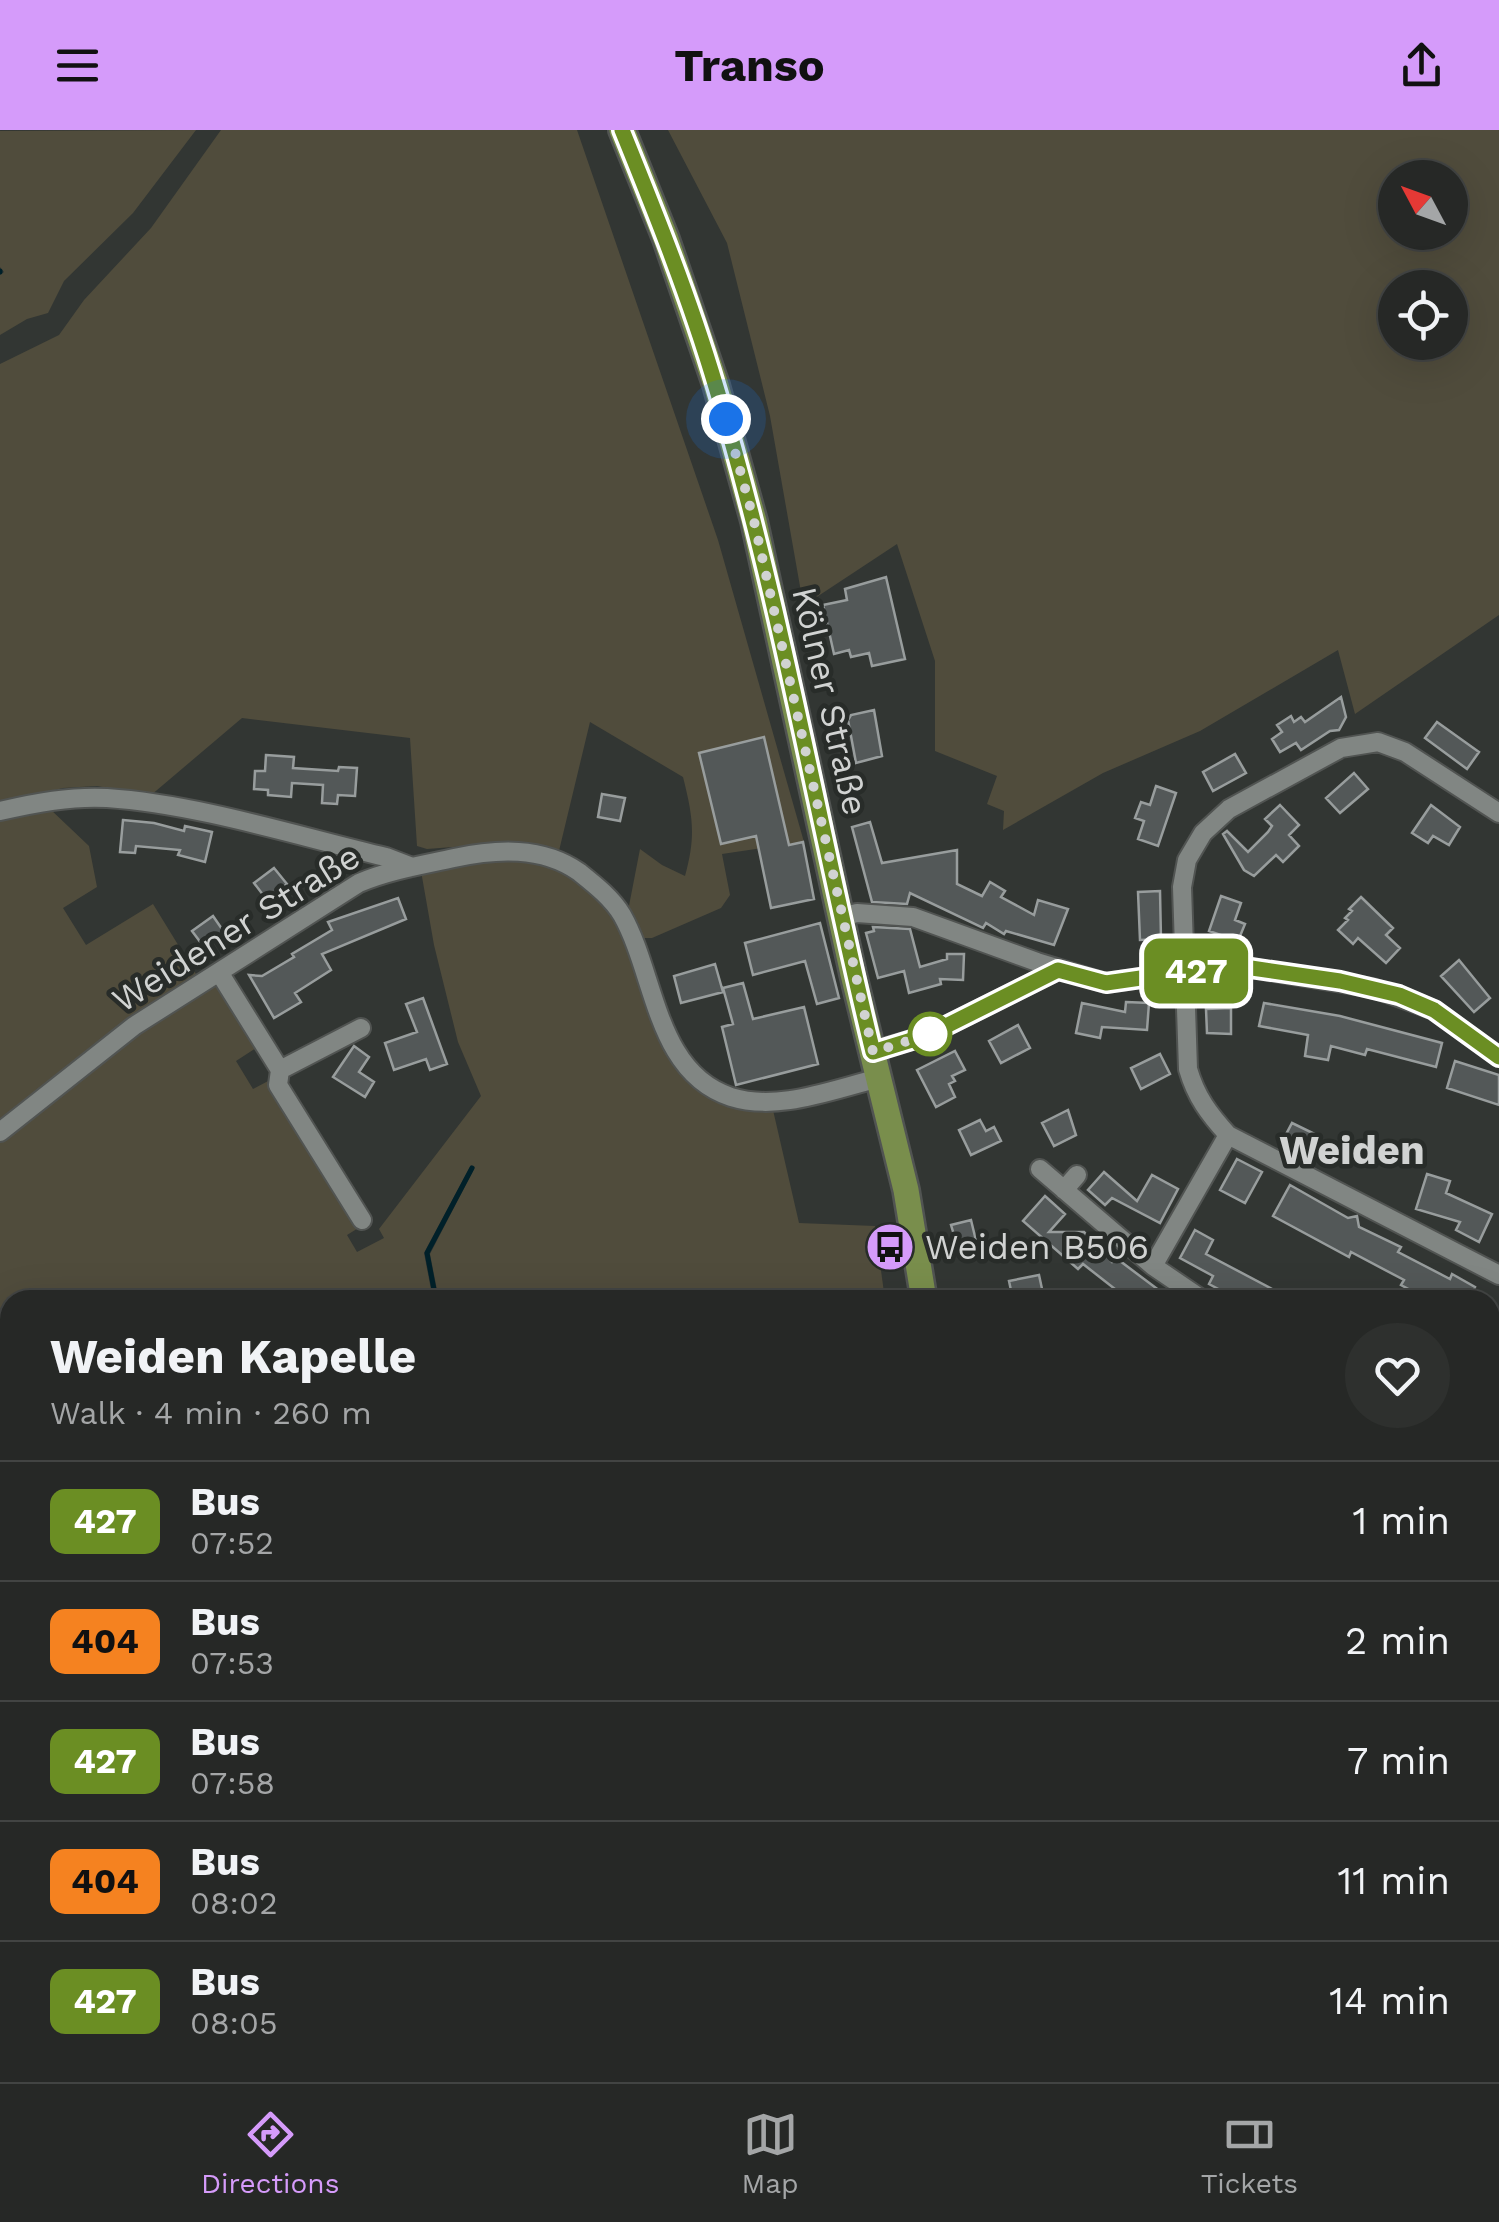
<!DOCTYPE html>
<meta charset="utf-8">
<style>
:root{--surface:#262826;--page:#2e302e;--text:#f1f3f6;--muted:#a4a6a7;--line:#424443;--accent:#d59bfa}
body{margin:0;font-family:"Work Sans",sans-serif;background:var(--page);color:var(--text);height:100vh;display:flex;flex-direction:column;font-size:38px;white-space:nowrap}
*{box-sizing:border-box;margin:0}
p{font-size:32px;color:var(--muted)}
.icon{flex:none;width:55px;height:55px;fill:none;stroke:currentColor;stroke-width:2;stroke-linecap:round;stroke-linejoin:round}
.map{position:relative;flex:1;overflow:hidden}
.drawer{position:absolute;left:0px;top:1160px;width:1500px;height:792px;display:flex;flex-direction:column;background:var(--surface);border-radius:30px 30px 0 0;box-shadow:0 10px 40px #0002,0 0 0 2px var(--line)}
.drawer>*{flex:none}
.badge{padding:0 20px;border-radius:15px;font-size:35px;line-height:65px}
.needle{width:65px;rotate:311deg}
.fabs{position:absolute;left:1378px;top:30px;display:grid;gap:20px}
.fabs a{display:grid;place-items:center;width:90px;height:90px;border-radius:50%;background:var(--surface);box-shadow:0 10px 40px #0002,0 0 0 2px var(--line);font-size:50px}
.you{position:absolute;width:50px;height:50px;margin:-25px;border:8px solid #fff;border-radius:50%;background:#1a73e8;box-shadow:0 0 0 15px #1a73e833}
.map>.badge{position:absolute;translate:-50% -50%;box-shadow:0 0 0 5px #fff}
.round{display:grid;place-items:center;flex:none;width:105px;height:105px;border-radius:52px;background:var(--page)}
.overview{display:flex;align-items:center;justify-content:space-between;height:170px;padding:0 50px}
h1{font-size:48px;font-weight:700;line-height:75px}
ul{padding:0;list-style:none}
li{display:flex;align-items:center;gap:30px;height:120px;padding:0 50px;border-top:2px solid var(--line)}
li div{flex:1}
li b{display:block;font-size:38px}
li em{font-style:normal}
li .badge{min-width:110px;font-weight:700;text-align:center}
header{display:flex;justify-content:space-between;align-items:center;height:130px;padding:0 50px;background:var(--accent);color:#111;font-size:45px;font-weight:700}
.menu{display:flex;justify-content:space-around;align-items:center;height:140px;border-top:2px solid var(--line);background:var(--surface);font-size:28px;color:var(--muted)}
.menu a{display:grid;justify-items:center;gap:5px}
.menu .active{color:var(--accent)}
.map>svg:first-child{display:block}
</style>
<header><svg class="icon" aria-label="menu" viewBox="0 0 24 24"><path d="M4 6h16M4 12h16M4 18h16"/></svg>Transo<svg class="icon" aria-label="share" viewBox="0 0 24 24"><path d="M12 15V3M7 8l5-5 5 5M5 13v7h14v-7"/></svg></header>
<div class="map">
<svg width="1499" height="1952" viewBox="0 0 1499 1952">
<rect width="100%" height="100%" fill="#323633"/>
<path fill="#504c3c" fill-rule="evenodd" d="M196,0L133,83L64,151L48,183L27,189L0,205V145L4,142L0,137V1Z
M221,0H577L718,410L804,712L722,724L730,765L721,778L652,808H641L628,781L640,719L662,735L685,746C696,706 693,687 683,647L590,592L558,725L505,713L427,719L417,716L410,608L242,588L150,666L97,656L63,658L0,674V234L59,205L84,170L151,98Z
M668,0H1499V485L1355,584L1338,520L1200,601L1103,643L1003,700L1004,681L987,674L997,646L935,621V531L897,414L800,478L801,462L770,286L727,113ZM1395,48H1450V102H1395ZM1395,158H1450V212H1395Z
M50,679L89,716L97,757L63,778L86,815L153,774L196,844L130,887L0,993V687Z
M492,727L546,733L566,741L584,754L614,786L676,934L773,980L799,1093L875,1096L885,1170H439L430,1124L475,1037L471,1035L424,1123L433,1170H356L350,1159L346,1162L350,1170H10V1942L22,1943L0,1950V1011L137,905L219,850L259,916L236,931L253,959L270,950L360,1097L347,1105L357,1122L384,1108L379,1099L481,966L458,912L434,815L421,741Z
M1499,1347V1397L1492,1406L1499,1412V1557H1490V1358Z
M37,1943V1942L456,1943L455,1952H12Z
M464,1943L891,1942L897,1952H463Z
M1276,1943V1942L1438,1943L1437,1952H1277Z"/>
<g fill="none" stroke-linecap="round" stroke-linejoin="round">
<path stroke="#002029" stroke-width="5" d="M0,141V142
M349,1163L353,1170
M436,1170L427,1123L472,1038
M4,1952L30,1942"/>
</g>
<path fill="#535858" stroke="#989d9d" stroke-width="2.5" d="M886,447L905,529L872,536L869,523L851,527L849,520L834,524L823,475L847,470L845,459Z
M1341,567L1346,587L1339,600L1330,601L1301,620L1296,613L1280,622L1272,609L1282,602L1277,595L1291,586L1294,592L1301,587L1305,592Z
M874,580L882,626L856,633L848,590L851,585Z
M1437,592L1479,622L1467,639L1425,608Z
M764,607L789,715L803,712L814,769L771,778L756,706L721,714L699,623Z
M1235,624L1246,643L1213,661L1203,642Z
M266,625L294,627L293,638L338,641L339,637L357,638L355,666L338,665L337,674L322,673L323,655L292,653L291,667L268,665V660L254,659L255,641H265Z
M1354,643L1368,659L1340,683L1326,668Z
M1156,656L1176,663L1158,716L1138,709L1144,691L1135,688L1141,672L1150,675Z
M602,664L625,668L620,691L598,687Z
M1280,675L1299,695L1289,705L1299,716L1283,732L1276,725L1254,746L1244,740L1223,704L1227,701L1248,722L1268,702L1272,696L1265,689Z
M1431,675L1460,697L1449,715L1433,706L1428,713L1412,703Z
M123,690L154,693L184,701L185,696L212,702L205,732L178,725L180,720L136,716L135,723L120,722Z
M870,692L882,733L957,720V754L982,766L990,752L1005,761L1001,767L1034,785L1038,770L1068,779L1054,815L1006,801L1004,804L986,793L983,798L910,763L907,774L872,772L852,697Z
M274,738L287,754L267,770L254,753Z
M1160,761L1161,809L1140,810L1138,762Z
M1221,766L1241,773L1235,790L1245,794L1238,811L1209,801Z
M1361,767L1393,798L1386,805L1400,818L1386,833L1358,808L1353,814L1338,800L1348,790L1345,788L1352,781L1349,779Z
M398,768L406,789L322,824L331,840L295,863L301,872L274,888L249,845L262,846L294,827L292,824L332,800L328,792Z
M213,786L224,802L204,817L192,801Z
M820,793L839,868L817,874L805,831L753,845L745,813Z
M873,797L910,799L920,837L947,829V824H964L963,850L940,849L941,854L909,863L904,841L878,848L866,803L874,801Z
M1459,830L1490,868L1474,882L1441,846Z
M715,834L723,862L681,873L674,846Z
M743,853L753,889L804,877L818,934L736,955L722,897L733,894L723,858Z
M423,868L447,934L430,940L426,929L394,940L385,913L417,902L406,874Z
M1126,872L1149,873L1147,900L1102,897L1100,908L1076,903L1082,873L1125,882Z
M1264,873L1340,886L1442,913L1436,937L1367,919L1365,925L1331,916L1328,930L1305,926L1308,905L1259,896Z
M1231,878V904L1207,903L1206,879Z
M1018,895L1030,918L1001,933L989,911Z
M354,916L369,927L359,942L374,952L365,967L333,947Z
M955,921L965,940L952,946L955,951L949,954L955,967L936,977L917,940Z
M1160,924L1170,944L1141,959L1131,938Z
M1455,931L1499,945V975L1447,958Z
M1068,980L1076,1005L1054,1016L1042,993Z
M980,990L986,1001L994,997L1001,1011L971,1025L959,1000Z
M1292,993L1317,1005L1307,1025L1282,1012Z
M1237,1029L1262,1042L1245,1073L1220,1060Z
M1104,1042L1137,1071L1152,1045L1178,1059L1160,1093L1112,1068L1105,1075L1088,1060Z
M1427,1044L1450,1051L1446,1063L1492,1084L1479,1112L1456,1100L1460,1092L1416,1079Z
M1290,1055L1348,1088L1357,1086L1359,1097L1401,1117L1398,1122L1450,1149L1452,1144L1475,1157L1469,1170H1429L1401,1155L1404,1150L1351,1122L1349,1127L1273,1086Z
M1045,1066L1065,1084L1049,1102H1084L1112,1132L1116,1128L1172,1170H1129L1083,1134L1078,1139L1023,1091Z
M971,1090L979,1123L961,1128L951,1095Z
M1195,1100L1213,1110L1206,1124L1293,1170H1239L1209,1154L1213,1146L1180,1128Z
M1039,1145L1044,1168L1013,1170L1009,1151Z"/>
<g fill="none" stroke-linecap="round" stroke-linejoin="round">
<g stroke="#515452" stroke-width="22">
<path id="minor" d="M0,681C35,673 71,666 107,668C197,674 297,706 386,727L412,737
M1499,683L1405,622L1378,612L1341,618L1229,679L1203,703L1187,730L1182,757L1188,939C1196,967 1209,984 1228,1005L1499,1145
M841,787L857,783L913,787L1037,832L1106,853L1231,835L1373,858L1434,880L1499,927
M219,842L280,940L361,898
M873,921L928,905L1058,840
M280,940L278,955L362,1090
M0,1002L134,896L359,753C390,740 422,735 454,728C496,719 542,716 579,742C594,754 612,768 622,785C656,845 655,942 731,967C779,982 833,959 880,948
M1040,1039L1153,1136
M1064,1060L1077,1045
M1203,1170L1153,1136L1228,1005
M1490,1271H1499
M1490,1573L1499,1574
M1057,1942L1063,1952
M1217,1952L1234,1942"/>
</g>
<g stroke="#515452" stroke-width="30">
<path id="major" d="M622,0L666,109L716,255L754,391L853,844L906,1060L924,1170
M1490,1727L1499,1688
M1012,1942L1018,1952
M1456,1952L1457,1942"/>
</g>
<use href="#minor" stroke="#818683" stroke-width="18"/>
<use href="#major" stroke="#798e4c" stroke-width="25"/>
</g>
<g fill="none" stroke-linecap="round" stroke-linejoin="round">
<g stroke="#fff" stroke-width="22">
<path id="line" d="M622,0C656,84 690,169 716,257C782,474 819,701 873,922L928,905L1058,840L1106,853L1231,835L1340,851L1399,865L1434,880L1499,927"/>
</g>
<use href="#line" stroke="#6b8e23" stroke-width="15"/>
<path stroke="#d1d3d2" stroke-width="10" stroke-dasharray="0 18" d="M726,289L754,391L873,922L930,904"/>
</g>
<defs>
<g id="bus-disc" transform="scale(2.5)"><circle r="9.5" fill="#d59bfa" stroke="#282c29"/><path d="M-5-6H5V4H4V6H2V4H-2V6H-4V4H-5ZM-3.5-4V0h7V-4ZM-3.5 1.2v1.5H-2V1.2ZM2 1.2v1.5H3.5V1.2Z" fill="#111"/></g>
</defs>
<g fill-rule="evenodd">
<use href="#bus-disc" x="890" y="1117"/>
</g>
<circle fill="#fff" stroke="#6b8e23" stroke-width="5" cx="930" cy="904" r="20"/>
<g text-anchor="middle" stroke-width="9" stroke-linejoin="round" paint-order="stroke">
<g font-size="35" fill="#d1d3d2" stroke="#282c29">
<text transform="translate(830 571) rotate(77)" y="12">Kölner Straße</text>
<text transform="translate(236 798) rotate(-32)" y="12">Weidener Straße</text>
</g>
<g font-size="35" fill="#d1d3d2" stroke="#282c29" text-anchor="start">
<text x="925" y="1129">Weiden B506</text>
</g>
<g font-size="40" font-weight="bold" fill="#d1d3d2" stroke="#282c29">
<text x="1352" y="1034">Weiden</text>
</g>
</g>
</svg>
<div class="fabs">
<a><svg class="needle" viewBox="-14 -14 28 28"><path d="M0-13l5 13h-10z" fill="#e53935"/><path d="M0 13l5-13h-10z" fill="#a4a6a7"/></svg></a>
<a><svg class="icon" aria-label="locate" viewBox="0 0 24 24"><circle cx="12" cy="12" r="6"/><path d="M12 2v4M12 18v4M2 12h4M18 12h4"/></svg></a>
</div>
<div class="you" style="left:726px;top:289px"></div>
<b class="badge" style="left:1196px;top:841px;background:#6b8e23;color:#fff">427</b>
<section class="drawer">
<div class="overview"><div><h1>Weiden Kapelle</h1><p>Walk · 4 min · 260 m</p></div><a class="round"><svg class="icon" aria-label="heart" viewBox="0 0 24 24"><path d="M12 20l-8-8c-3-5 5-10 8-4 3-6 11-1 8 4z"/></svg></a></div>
<ul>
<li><span class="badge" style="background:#6b8e23;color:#fff">427</span><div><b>Bus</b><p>07:52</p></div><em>1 min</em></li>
<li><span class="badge" style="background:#f58220;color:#111">404</span><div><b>Bus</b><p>07:53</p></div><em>2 min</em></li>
<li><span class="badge" style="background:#6b8e23;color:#fff">427</span><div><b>Bus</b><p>07:58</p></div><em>7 min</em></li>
<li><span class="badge" style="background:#f58220;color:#111">404</span><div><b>Bus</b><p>08:02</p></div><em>11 min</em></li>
<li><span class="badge" style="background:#6b8e23;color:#fff">427</span><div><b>Bus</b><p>08:05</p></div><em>14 min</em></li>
</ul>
</section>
</div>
<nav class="menu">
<a class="active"><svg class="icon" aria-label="directions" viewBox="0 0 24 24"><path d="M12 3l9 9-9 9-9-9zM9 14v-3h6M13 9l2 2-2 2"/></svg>Directions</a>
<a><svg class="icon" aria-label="map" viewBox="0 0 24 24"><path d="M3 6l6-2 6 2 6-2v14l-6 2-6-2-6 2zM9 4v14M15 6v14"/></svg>Map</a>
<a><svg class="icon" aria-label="tickets" viewBox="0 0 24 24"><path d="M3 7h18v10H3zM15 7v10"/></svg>Tickets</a>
</nav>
